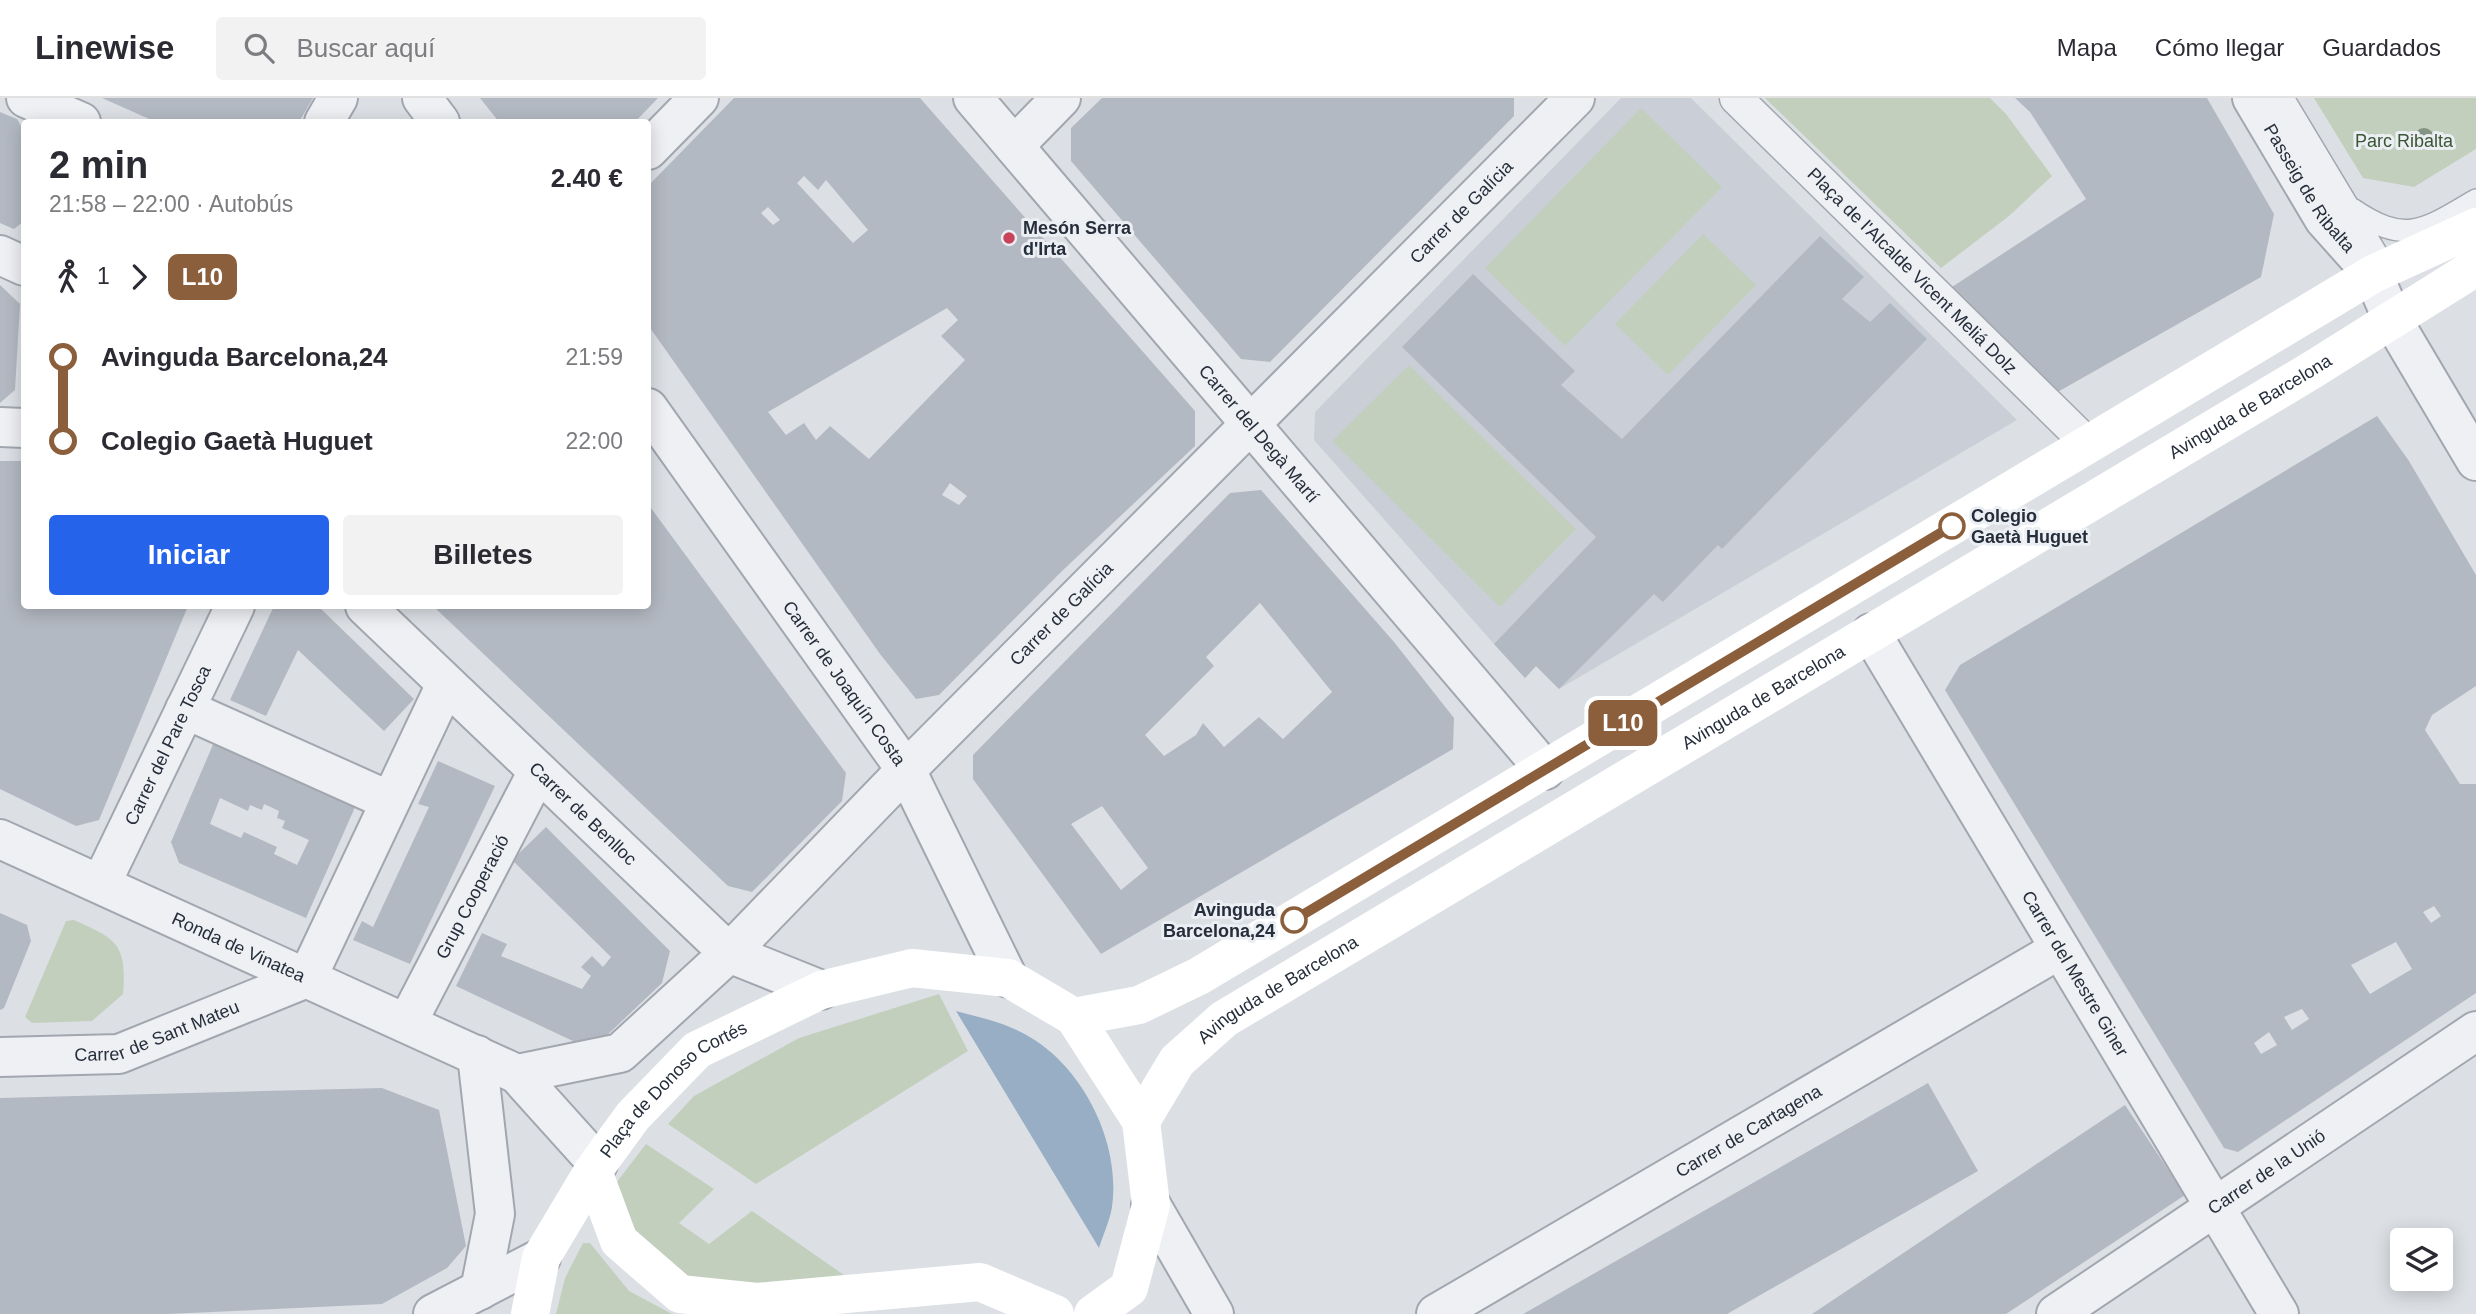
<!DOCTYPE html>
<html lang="es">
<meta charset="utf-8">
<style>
:root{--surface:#fff;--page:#f2f2f3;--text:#2b2b33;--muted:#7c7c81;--line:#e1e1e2;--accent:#2563eb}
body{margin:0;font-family:Helvetica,sans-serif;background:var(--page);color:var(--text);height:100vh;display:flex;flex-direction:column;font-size:26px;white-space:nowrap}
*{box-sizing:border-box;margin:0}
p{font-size:23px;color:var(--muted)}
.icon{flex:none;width:38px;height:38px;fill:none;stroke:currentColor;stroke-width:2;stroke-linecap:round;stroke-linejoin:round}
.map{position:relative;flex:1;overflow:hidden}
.panel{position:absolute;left:21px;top:21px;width:630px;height:490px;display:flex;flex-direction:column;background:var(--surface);border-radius:7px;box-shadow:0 4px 18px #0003}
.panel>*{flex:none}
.badge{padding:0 14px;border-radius:10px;font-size:24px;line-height:46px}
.fabs{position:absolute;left:2390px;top:1130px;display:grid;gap:14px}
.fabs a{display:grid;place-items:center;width:63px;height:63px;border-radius:7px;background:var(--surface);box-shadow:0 4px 18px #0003;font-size:35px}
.map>.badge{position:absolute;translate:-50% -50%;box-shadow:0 0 0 4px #fff}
.legs{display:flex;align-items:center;gap:10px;height:77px;padding:0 28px;font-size:23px}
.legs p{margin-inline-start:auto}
.head{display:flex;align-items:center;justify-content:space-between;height:119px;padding:0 28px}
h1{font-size:38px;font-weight:700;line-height:52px}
.button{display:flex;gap:14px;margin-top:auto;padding:14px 28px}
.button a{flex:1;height:80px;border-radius:7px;background:var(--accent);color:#fff;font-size:28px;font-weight:700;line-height:80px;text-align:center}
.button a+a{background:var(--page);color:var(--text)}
ul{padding:0 28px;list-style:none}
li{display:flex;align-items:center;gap:24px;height:84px;font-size:26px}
li i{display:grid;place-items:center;width:10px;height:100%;margin:0 9px;background:currentColor}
li i::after{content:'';width:18px;height:18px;margin:-9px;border:5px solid;border-radius:50%;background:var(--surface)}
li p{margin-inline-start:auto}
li:first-child i{background:linear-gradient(#0000 50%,currentColor 0)}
li:last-child i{background:linear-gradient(currentColor 50%,#0000 0)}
header{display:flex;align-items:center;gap:42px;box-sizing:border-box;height:98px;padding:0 35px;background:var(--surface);border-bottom:2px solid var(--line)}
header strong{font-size:33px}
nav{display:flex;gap:38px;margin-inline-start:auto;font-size:24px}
.search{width:490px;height:63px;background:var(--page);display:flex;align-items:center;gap:18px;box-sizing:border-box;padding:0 24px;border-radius:7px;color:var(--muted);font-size:26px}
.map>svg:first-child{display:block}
</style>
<header>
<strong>Linewise</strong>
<div class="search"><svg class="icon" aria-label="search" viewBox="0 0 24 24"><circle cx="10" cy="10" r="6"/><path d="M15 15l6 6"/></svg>Buscar aquí</div>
<nav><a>Mapa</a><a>Cómo llegar</a><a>Guardados</a></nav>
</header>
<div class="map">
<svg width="2476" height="1216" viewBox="0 0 2476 1216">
<rect width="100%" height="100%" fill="#dce0e5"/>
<path fill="#cacfd7" d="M1621,0H1691L2017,322L1559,591L1536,568L1525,580L1494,546L1314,342L1315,314Z"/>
<path fill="#c2cfbd" d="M1765,0H1990L2006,16L2052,78L2009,118L1941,170Z
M2314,0H2476V51L2414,89L2363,80Z
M1641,10L1722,89L1565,248L1485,170Z
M1703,136L1756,187L1668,277L1615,226Z
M1409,267L1576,431L1500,509L1332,343Z
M74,822C117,841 127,846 123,896L92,923L32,925L25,919L66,823Z
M939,896L968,953L756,1086L668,1026L694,998L799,940Z
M646,1046L714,1091L679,1125L709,1146L752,1113L844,1177L703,1190L630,1130L616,1085Z
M583,1145H590L629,1193L672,1216H556L565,1180Z"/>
<path fill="#98aec4" d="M956,913C974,918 994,922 1012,930C1077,956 1122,1040 1112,1109C1110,1122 1103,1137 1099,1150Z"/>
<path fill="#b3b9c2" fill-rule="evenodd" d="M102,0H313L299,24H156Z
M480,0H658L635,24H499Z
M734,0H920L1195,313V348L1062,473L939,597L916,601L880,556L648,227V88ZM804,78L818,92L826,82L868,132L853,145L797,85ZM768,109L780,122L773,127L761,115ZM947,210L958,222L941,238L965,262L869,361L830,328L816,342L804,325L786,337L768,314ZM950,385L967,398L959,407L942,397Z
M1102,0H1514V18L1270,264L1241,261L1071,63V30Z
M2015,0H2207L2274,116L2261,179L2054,296L1952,189L2086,101L2030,14Z
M0,14L17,21L24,33V123L14,131L0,125Z
M1820,138L1864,179L1842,201L1870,224L1890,205L1927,241L1722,451L1718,447L1663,504L1654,496L1559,591L1536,568L1525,580L1494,546L1596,439L1402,249L1473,176L1575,273L1561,287L1622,341Z
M0,187L20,206L15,292L0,305Z
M2377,318L2409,363L2476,477V588L2432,617L2425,632L2460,686H2476V895L2238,1054L2224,1050L1945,592L1960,567ZM2434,808L2441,818L2431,825L2423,814ZM2396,844L2412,871L2370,896L2351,867ZM2302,911L2309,921L2292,932L2284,919ZM2269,934L2277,947L2261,956L2254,945Z
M0,363H24V508H188L99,722L76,728L0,691Z
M1261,392L1394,544L1454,620L1453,651L1101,856L973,681V657L1230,395ZM1260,505L1332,594L1283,641L1259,619L1224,649L1203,625L1196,637L1164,658L1145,637L1214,568L1206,559ZM1102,708L1148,770L1121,792L1071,726Z
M648,406L846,675L842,703L752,794L728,788L433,508H648Z
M274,508H318L414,601L384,633L298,552L266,618L230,602Z
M215,642L356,707L306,820L179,765L171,744ZM220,700L248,713L250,707L262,712L264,706L279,713L277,720L285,723L282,730L309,742L297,767L274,756L277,749L244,734L241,740L210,726Z
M438,663L495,688L410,866L353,842L362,823L373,829L429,709L418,706Z
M546,729L670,853L662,885L603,941L575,944L456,888L482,835L507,846L501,858L582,891L591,878L581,869L592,858L603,869L611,859L512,762Z
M0,815L27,827L31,843L4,910L0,912Z
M1928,985L1978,1073L1727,1216H1523Z
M382,990L439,1012L466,1148L447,1170L382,1206L168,1216H0V1000Z
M2125,1007L2185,1097L2006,1216H1812Z"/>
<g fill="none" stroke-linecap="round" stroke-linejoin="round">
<g stroke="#a2a7af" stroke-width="24">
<path id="service" d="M2283,0L2381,163
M2352,111C2406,148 2425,132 2476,102"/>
</g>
<g stroke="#a2a7af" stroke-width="35">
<g id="pedestrian">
<path id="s1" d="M1736,0L2088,346"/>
</g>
</g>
<g stroke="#a2a7af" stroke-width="42">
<g id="minor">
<path d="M26,0L81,24"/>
<path id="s2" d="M973,0L1545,672"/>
<path d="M324,24L338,0"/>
<path d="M1014,48L1061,0"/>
<path d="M648,52L699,0"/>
<path d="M0,157L24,168"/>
<path d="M0,329L24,330"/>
<path id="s3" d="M365,508L729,855L821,892"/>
<path id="s4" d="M1871,535L2279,1216"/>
<path d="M185,611L390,703"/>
<path id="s5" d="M0,741L517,976L598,1066"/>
<path id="s6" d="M101,786L235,508"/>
<path id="s7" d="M407,925L538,673"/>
<path d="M477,957L495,1116L480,1192"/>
<path id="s8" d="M0,959L119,956L307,880L446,586"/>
<path id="s9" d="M517,976L620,955L729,855L906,672L1575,0"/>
<path d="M433,1216L541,1160"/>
<path id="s10" d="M1436,1216L2060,851"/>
<path id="s11" d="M2056,1216L2476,933"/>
</g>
</g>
<g stroke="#a2a7af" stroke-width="42">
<g id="tertiary">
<path d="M422,0L440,24"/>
<path id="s12" d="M2252,0L2324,121L2373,176L2393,223L2476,363"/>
<path id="s13" d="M648,310L906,672L1008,880"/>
<path d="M1151,1107L1214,1216"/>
</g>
</g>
<use href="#service" stroke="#eef0f4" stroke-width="21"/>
<use href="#pedestrian" stroke="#eef0f4" stroke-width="32"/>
<use href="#minor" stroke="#eef0f4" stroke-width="38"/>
<use href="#tertiary" stroke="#eef0f4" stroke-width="38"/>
<g stroke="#fff" stroke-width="38">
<path d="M1074,919L1139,907L1199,878L2373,176L2476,129"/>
<path id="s14" d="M1141,1023L1177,963L1224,921L2312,272L2476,169"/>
<path id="s15" d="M598,1066L633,1018L697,952L821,892L912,870L1008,880L1074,919L1141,1023L1151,1107L1129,1190L1093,1216"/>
<path d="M593,1073L619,1143L680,1196L757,1204L980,1184L1055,1216"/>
<path d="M530,1216L541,1160L593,1073"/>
</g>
</g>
<circle fill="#839484" cx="2424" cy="40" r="10"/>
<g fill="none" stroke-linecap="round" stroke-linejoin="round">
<g stroke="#fff" stroke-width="16">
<path id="line-1" d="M1294,822L1952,428"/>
</g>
<use href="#line-1" stroke="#8b5e3c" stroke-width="10"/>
</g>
<circle fill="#c74459" stroke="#ebeff3" stroke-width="2.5" cx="1009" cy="140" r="7"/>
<g fill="#fff" stroke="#8b5e3c" stroke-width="3.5">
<circle cx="1952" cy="428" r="12"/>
<circle cx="1294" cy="822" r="12"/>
</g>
<g text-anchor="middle" stroke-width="6" stroke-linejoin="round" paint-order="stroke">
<g font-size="18" fill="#3b5634" stroke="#ebeff3">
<text x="2404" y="49">Parc Ribalta</text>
</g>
<g font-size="18" fill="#262e3b" stroke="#ebeff3">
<text dy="6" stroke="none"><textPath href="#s12" startOffset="107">Passeig de Ribalta</textPath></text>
<text dy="6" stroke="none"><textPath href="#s9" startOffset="1295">Carrer de Galícia</textPath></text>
<text dy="6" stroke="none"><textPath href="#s1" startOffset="247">Plaça de l'Alcalde Vicent Meliá Dolz</textPath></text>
<text dy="6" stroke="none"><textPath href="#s14" startOffset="1328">Avinguda de Barcelona</textPath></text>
<text dy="6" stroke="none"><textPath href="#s2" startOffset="441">Carrer del Degà Martí</textPath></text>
<text dy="6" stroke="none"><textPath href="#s9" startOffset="728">Carrer de Galícia</textPath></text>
<text dy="6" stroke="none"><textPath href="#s13" startOffset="338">Carrer de Joaquín Costa</textPath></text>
<text dy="6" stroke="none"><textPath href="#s14" startOffset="761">Avinguda de Barcelona</textPath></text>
<text dy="6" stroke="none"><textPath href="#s6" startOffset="154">Carrer del Pare Tosca</textPath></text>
<text dy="6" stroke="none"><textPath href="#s3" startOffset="301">Carrer de Benlloc</textPath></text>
<text dy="6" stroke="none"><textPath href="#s7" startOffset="142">Grup Cooperació</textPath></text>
<text dy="6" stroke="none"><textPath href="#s5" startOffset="262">Ronda de Vinatea</textPath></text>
<text dy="6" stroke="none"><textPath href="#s4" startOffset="397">Carrer del Mestre Giner</textPath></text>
<text dy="6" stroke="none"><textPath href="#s14" startOffset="194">Avinguda de Barcelona</textPath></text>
<text dy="6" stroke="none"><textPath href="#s8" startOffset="161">Carrer de Sant Mateu</textPath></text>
<text dy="6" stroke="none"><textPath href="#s15" startOffset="108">Plaça de Donoso Cortés</textPath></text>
<text dy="6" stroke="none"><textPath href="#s10" startOffset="362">Carrer de Cartagena</textPath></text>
<text dy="6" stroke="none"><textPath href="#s11" startOffset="254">Carrer de la Unió</textPath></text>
</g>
<g font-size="18" font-weight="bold" fill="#262e3b" stroke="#ebeff3" text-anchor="start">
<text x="1023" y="136">Mesón Serra<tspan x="1023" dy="21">d'Irta</tspan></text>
</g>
<g font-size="18" font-weight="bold" fill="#262e3b" stroke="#ebeff3" text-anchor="start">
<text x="1971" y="424">Colegio<tspan x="1971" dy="21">Gaetà Huguet</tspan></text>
<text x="1275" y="818" text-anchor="end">Avinguda<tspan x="1275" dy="21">Barcelona,24</tspan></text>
</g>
</g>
</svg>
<div class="fabs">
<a><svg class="icon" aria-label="layers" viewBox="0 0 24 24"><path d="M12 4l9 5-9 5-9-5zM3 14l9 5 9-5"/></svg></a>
</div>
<b class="badge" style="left:1623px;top:625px;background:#8b5e3c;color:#fff">L10</b>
<section class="panel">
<div class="head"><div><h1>2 min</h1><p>21:58 – 22:00 · Autobús</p></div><b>2.40 €</b></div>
<div class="legs"><svg class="icon" aria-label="walk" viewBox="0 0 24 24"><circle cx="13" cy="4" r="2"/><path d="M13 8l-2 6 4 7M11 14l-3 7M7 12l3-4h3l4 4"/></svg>1<svg class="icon" aria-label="forward" viewBox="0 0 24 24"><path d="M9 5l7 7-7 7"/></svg><b class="badge" style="background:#8b5e3c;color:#fff">L10</b></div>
<ul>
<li><i style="color:#8b5e3c"></i><b>Avinguda Barcelona,24</b><p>21:59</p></li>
<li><i style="color:#8b5e3c"></i><b>Colegio Gaetà Huguet</b><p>22:00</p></li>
</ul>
<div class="button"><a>Iniciar</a><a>Billetes</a></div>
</section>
</div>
